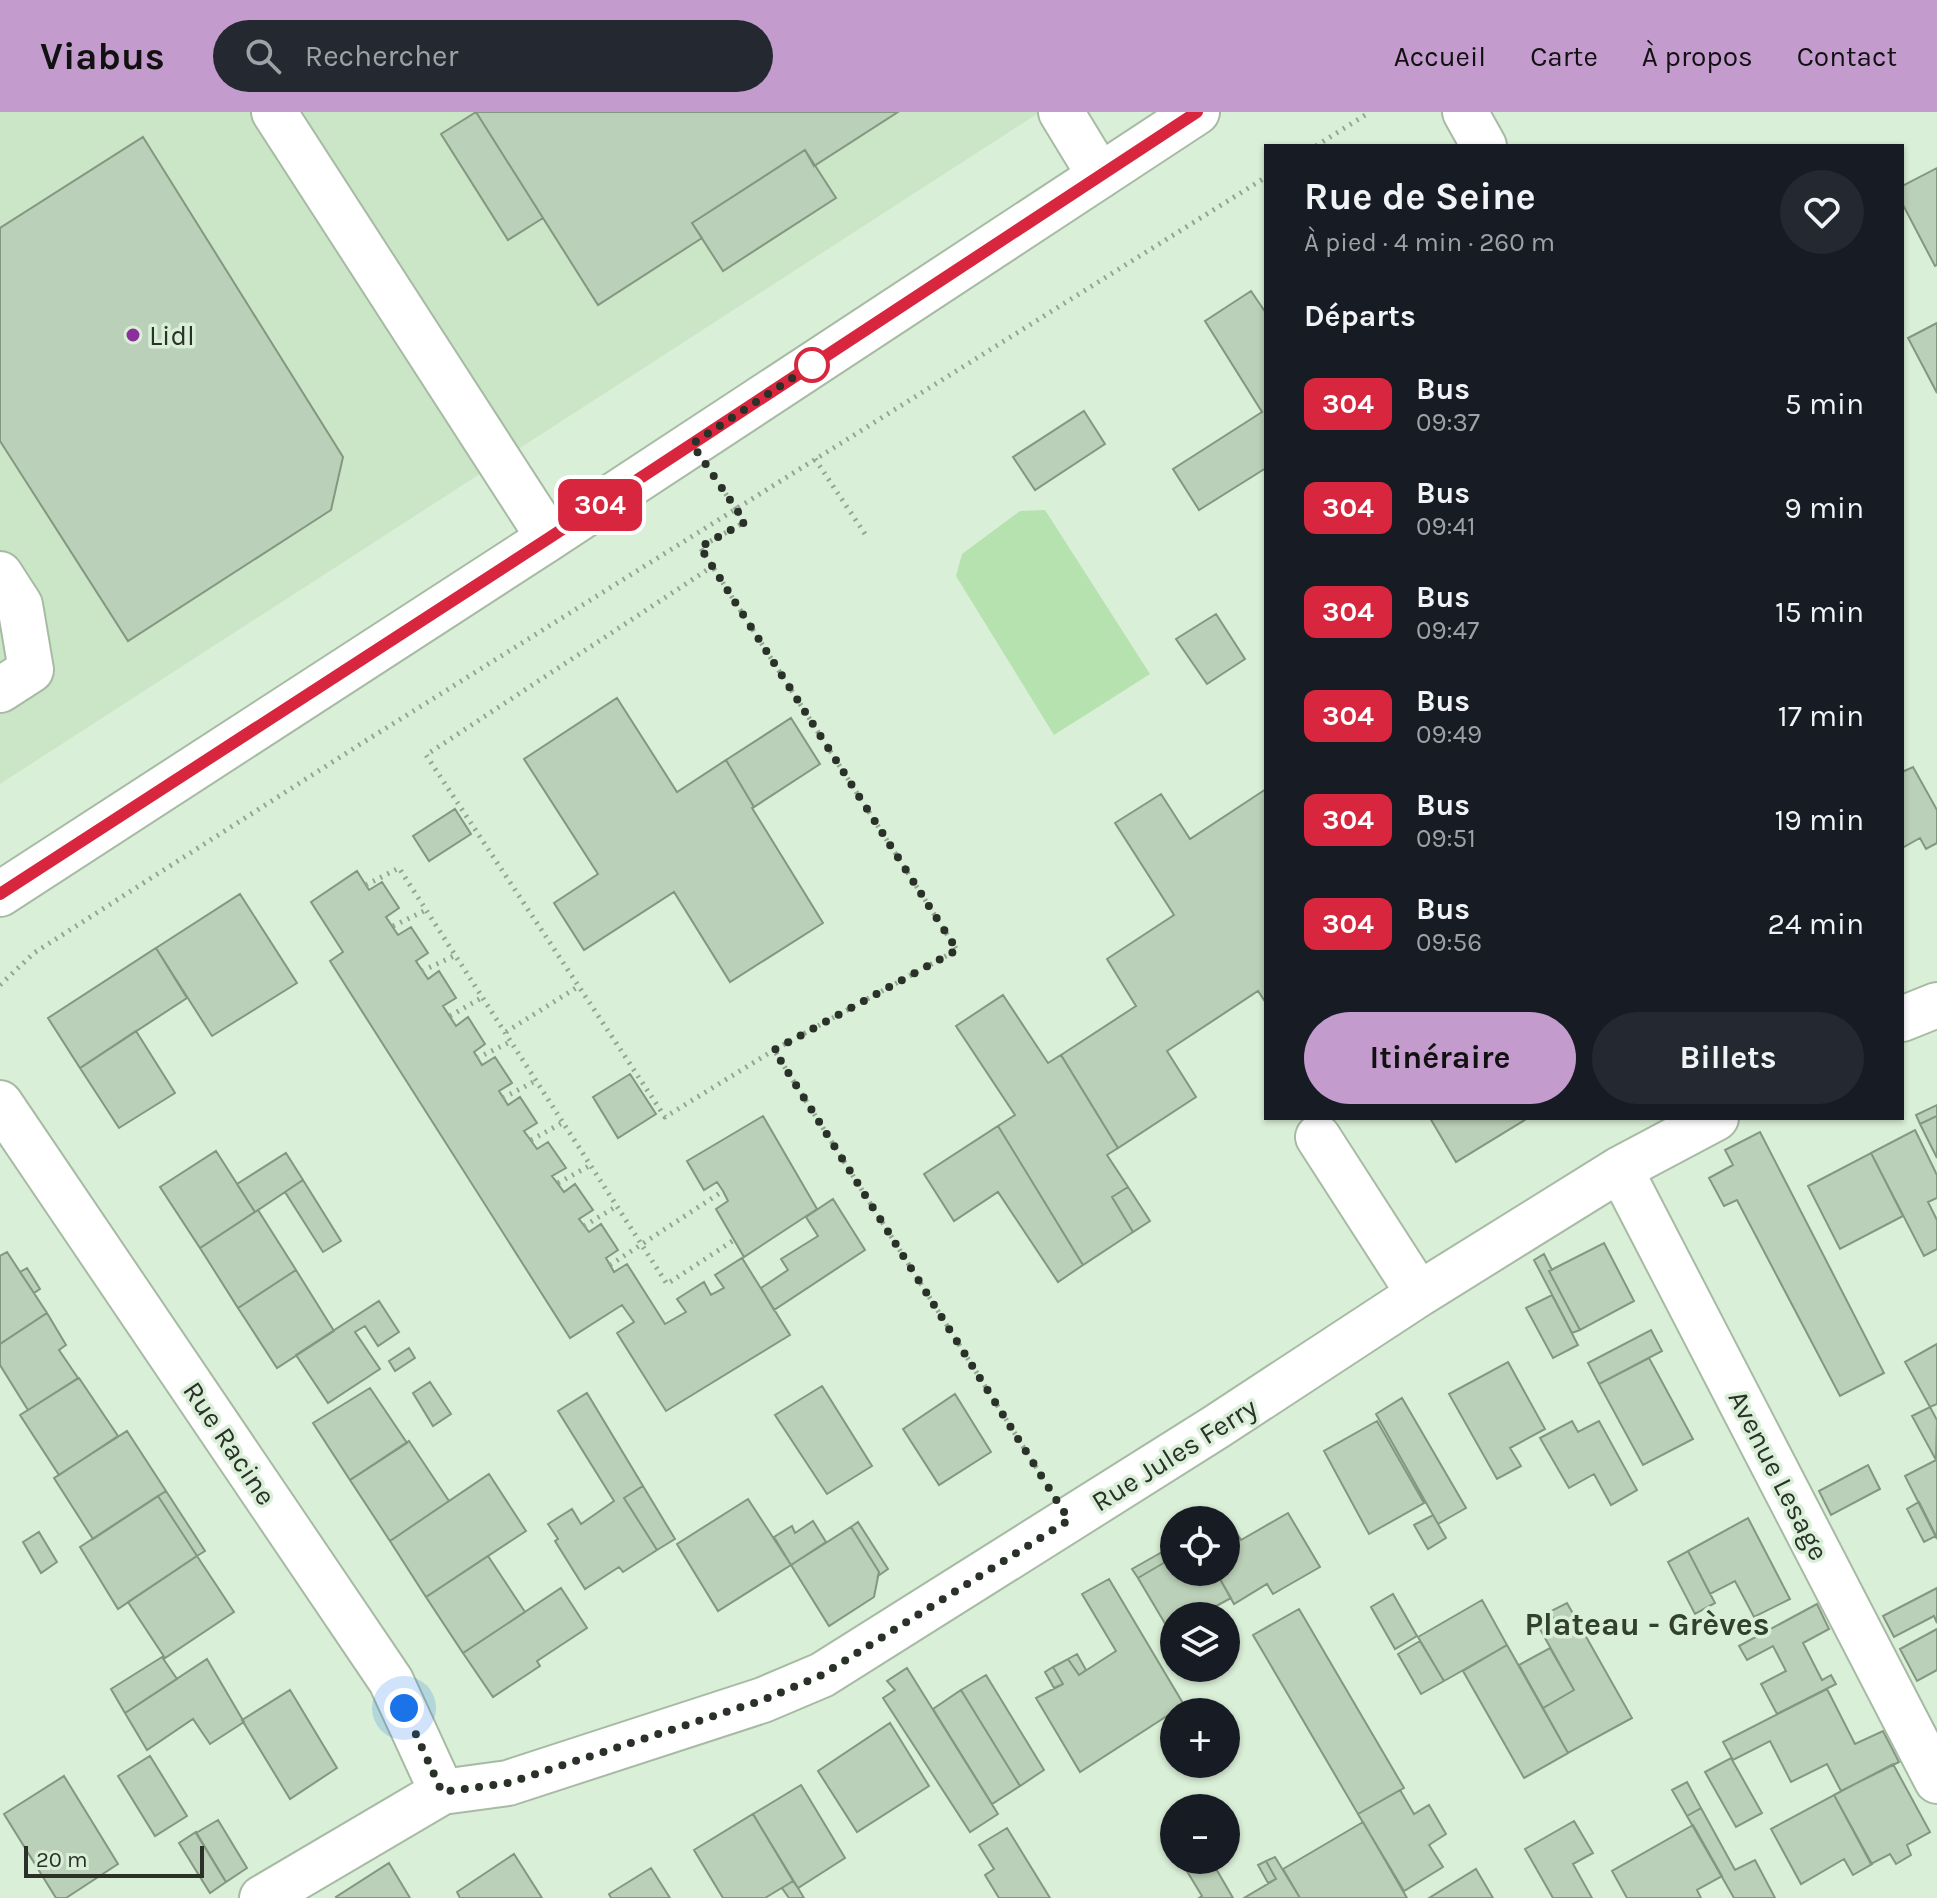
<!DOCTYPE html>
<html lang="fr">
<meta charset="utf-8">
<style>
:root{--surface:#171b24;--page:#242831;--text:#f1f3f6;--muted:#9ea1a6;--accent:#c39bcd}
body{margin:0;font-family:Karla,sans-serif;background:var(--page);color:var(--text);height:100vh;display:flex;flex-direction:column;font-size:30px;white-space:nowrap}
*{box-sizing:border-box;margin:0}
p{font-size:26px;color:var(--muted)}
.icon{flex:none;width:44px;height:44px;fill:none;stroke:currentColor;stroke-width:2;stroke-linecap:round;stroke-linejoin:round}
.map{position:relative;flex:1;overflow:hidden}
.details{position:absolute;left:1264px;top:32px;width:640px;height:976px;display:flex;flex-direction:column;background:var(--surface);border-radius:0px;box-shadow:0 2px 6px #0004}
.details>*{flex:none}
.badge{padding:0 16px;border-radius:12px;font-size:28px;line-height:52px}
.tools{position:absolute;left:1160px;top:1394px;display:grid;gap:16px}
.tools a{display:grid;place-items:center;width:80px;height:80px;border-radius:50%;background:var(--surface);box-shadow:0 2px 6px #0004;font-size:40px}
.scale{position:absolute;left:24px;bottom:20px;width:180px;box-sizing:border-box;padding-left:8px;border:4px solid #293128;border-top:0;font-size:22px;line-height:28px;white-space:nowrap;color:#293128;-webkit-text-stroke:6px #daefd7;paint-order:stroke}
.you{position:absolute;width:40px;height:40px;margin:-20px;border:6px solid #fff;border-radius:50%;background:#1a73e8;box-shadow:0 0 0 12px #1a73e833}
.map>.badge{position:absolute;translate:-50% -50%;box-shadow:0 0 0 4px #fff}
h2{padding:0 40px;font-size:30px;line-height:72px}
.round{display:grid;place-items:center;flex:none;width:84px;height:84px;border-radius:42px;background:var(--page)}
.headline{display:flex;align-items:center;justify-content:space-between;height:136px;padding:0 40px}
h1{font-size:38px;font-weight:700;line-height:60px}
.primary-button{display:flex;gap:16px;margin-top:auto;padding:16px 40px}
.primary-button a{flex:1;height:92px;border-radius:48px;background:var(--accent);color:#111;font-size:32px;font-weight:700;line-height:92px;text-align:center}
.primary-button a+a{background:var(--page);color:var(--text)}
ul{padding:0;list-style:none}
li{display:flex;align-items:center;gap:24px;height:104px;padding:0 40px}
li div{flex:1}
li b{display:block;font-size:30px}
li em{font-style:normal}
li .badge{min-width:88px;font-weight:700;text-align:center}
header{display:flex;align-items:center;gap:48px;box-sizing:border-box;height:112px;padding:0 40px;background:var(--accent);color:#111}
header strong{font-size:38px}
nav{display:flex;gap:44px;margin-inline-start:auto;font-size:28px}
.search{width:560px;height:72px;background:var(--page);display:flex;align-items:center;gap:20px;box-sizing:border-box;padding:0 28px;border-radius:44px;color:var(--muted);font-size:30px}
.map>svg:first-child{display:block}
</style>
<header>
<strong>Viabus</strong>
<div class="search"><svg class="icon" aria-label="search" viewBox="0 0 24 24"><circle cx="10" cy="10" r="6"/><path d="M15 15l6 6"/></svg>Rechercher</div>
<nav><a>Accueil</a><a>Carte</a><a>À propos</a><a>Contact</a></nav>
</header>
<div class="map">
<svg width="1937" height="1786" viewBox="0 0 1937 1786">
<rect width="100%" height="100%" fill="#daefd7"/>
<path fill="#cbe5c7" d="M0,0H1040L0,672Z"/>
<path fill="#b5e2af" d="M1045,398L1150,562L1054,623L956,464L962,442L1020,399Z"/>
<path fill="#bbd0b8" stroke="#849781" stroke-width="2" d="M476,0H898L814,54L805,38L692,111L702,126L598,193Z
M476,0L543,106L508,128L441,22Z
M143,25L343,345L331,398L128,529L0,329V116Z
M805,38L836,86L723,159L692,111Z
M1937,56V153L1935,154L1902,91V74Z
M1251,179L1266,201V356L1199,398L1173,357L1262,300L1205,209Z
M1937,211V281L1908,226Z
M1084,299L1105,332L1035,378L1013,345Z
M1216,502L1245,547L1207,572L1176,527Z
M617,586L677,680L726,648L754,695L752,696L823,811L730,870L674,780L584,838L554,791L598,762L524,647Z
M791,606L820,652L754,695L726,648Z
M1913,655L1937,698V731L1926,737L1920,726L1902,736V660Z
M1266,677V891L1258,879L1167,939L1196,985L1118,1036L1061,943L1136,894L1107,847L1174,803L1115,711L1161,682L1190,727Z
M455,697L471,722L429,749L413,724Z
M357,759L369,778L382,770L399,796L386,805L398,823L411,815L428,841L416,849L428,867L439,859L456,886L443,894L456,914L468,905L485,932L474,940L482,953L495,945L512,971L499,979L508,993L520,985L537,1011L524,1019L537,1037L548,1030L566,1056L552,1064L564,1080L575,1072L593,1098L579,1107L589,1120L601,1112L618,1138L606,1146L614,1160L627,1152L665,1212L686,1200L677,1187L704,1170L711,1183L724,1176L715,1163L742,1146L790,1223L666,1299L617,1221L634,1210L622,1193L570,1226L330,849L343,840L311,790Z
M240,782L297,871L212,924L156,836Z
M156,836L187,886L80,956L48,906Z
M1003,883L1048,951L1061,943L1118,1036L1107,1043L1128,1075L1112,1085L1133,1120L1083,1153L998,1014L1015,1003L956,914Z
M136,919L175,981L119,1016L80,956Z
M630,962L656,1002L618,1026L593,985Z
M1937,993V1004L1920,1012L1916,1003Z
M763,1004L817,1097L744,1145L716,1097L728,1089L723,1079L717,1070L704,1078L687,1049Z
M1937,1004V1046L1920,1012Z
M1430,1006H1528L1456,1050Z
M998,1014L1083,1153L1058,1170L998,1080L954,1109L924,1062Z
M1915,1018L1937,1063V1086L1928,1090L1937,1108V1137L1924,1144L1871,1041Z
M1760,1020L1884,1261L1840,1284L1737,1088L1724,1094L1709,1066L1733,1053L1725,1038Z
M216,1039L255,1100L200,1136L160,1075Z
M286,1041L303,1068L255,1100L237,1072Z
M1871,1041L1903,1104L1840,1137L1808,1074Z
M303,1068L341,1129L323,1140L285,1080Z
M1128,1075L1150,1109L1133,1120L1112,1085Z
M833,1087L865,1138L774,1198L761,1176L788,1158L781,1147L818,1124L806,1105Z
M258,1098L296,1158L238,1196L200,1136Z
M1604,1131L1634,1189L1580,1218L1549,1159Z
M7,1140L47,1201L0,1232V1144Z
M1544,1142L1552,1158L1549,1159L1580,1218L1572,1221L1534,1148Z
M27,1156L40,1177L34,1181L20,1160Z
M296,1158L334,1219L277,1256L238,1196Z
M1552,1183L1578,1233L1553,1246L1526,1196Z
M379,1189L399,1220L378,1234L365,1214L355,1220L380,1257L328,1291L296,1243Z
M47,1201L66,1233L59,1238L78,1266L28,1298L0,1253V1232Z
M1651,1218L1662,1239L1599,1272L1588,1251Z
M1937,1232V1292L1930,1295L1905,1250Z
M409,1236L415,1246L395,1259L389,1249Z
M1649,1246L1693,1327L1643,1353L1599,1272Z
M1508,1250L1545,1317L1510,1336L1521,1354L1497,1367L1449,1282Z
M79,1266L118,1324L59,1363L20,1303Z
M430,1270L451,1302L433,1314L413,1281Z
M822,1274L872,1354L827,1382L775,1303Z
M370,1276L407,1331L350,1368L313,1311Z
M587,1281L643,1374L624,1386L657,1438L623,1460L619,1455L585,1477L555,1429L558,1427L548,1412L572,1397L581,1412L614,1389L558,1299Z
M955,1282L991,1340L939,1373L903,1317Z
M1402,1286L1466,1396L1438,1412L1376,1302Z
M1930,1295L1937,1308L1936,1348L1912,1304Z
M1377,1309L1424,1391L1369,1422L1324,1339Z
M1572,1309L1578,1320L1599,1309L1637,1378L1611,1393L1594,1362L1569,1376L1540,1326Z
M127,1319L166,1379L93,1427L54,1366Z
M409,1329L449,1389L390,1429L350,1368Z
M1936,1348H1937V1427L1905,1364Z
M1868,1353L1880,1377L1831,1403L1819,1379Z
M489,1362L526,1419L426,1485L390,1429Z
M643,1374L675,1427L657,1438L624,1386Z
M166,1379L205,1439L197,1444L158,1384Z
M158,1384L197,1444L118,1497L80,1435Z
M748,1387L791,1453L718,1499L677,1432Z
M1919,1390L1936,1424L1924,1430L1907,1397Z
M1288,1401L1320,1455L1273,1482L1267,1472L1234,1492L1216,1460H1226V1423L1235,1418L1241,1428Z
M1433,1403L1446,1426L1428,1437L1414,1413Z
M1748,1406L1790,1487L1754,1505L1735,1469L1710,1482L1688,1439Z
M813,1409L826,1430L791,1453L774,1425L792,1414L795,1421Z
M858,1410L888,1457L878,1464L879,1460L851,1415Z
M851,1415L879,1460L874,1485L829,1514L791,1453Z
M39,1420L57,1450L41,1461L23,1430Z
M1174,1433V1460H1216L1231,1486L1198,1504H1174V1518L1170,1520L1138,1466L1167,1449L1162,1440Z
M1688,1439L1715,1491L1695,1502L1668,1450Z
M1162,1440L1167,1449L1138,1466L1132,1457Z
M197,1444L234,1500L165,1546L128,1490Z
M488,1444L525,1500L463,1541L426,1485Z
M1109,1467L1184,1593L1080,1660L1036,1586L1063,1572L1053,1555L1068,1547L1079,1563L1116,1539L1082,1482Z
M561,1476L587,1516L537,1549L540,1554L493,1585L463,1541Z
M1937,1476V1511L1934,1504L1894,1525L1883,1504Z
M1393,1482L1417,1524L1395,1537L1371,1495Z
M1482,1488L1507,1533L1444,1569L1418,1525Z
M1567,1491L1632,1606L1568,1641L1543,1596L1574,1578L1540,1517L1555,1508L1549,1500Z
M1817,1492L1829,1517L1803,1531L1822,1568L1831,1563L1836,1572L1777,1602L1761,1572L1786,1559L1773,1534L1747,1548L1739,1534Z
M1299,1497L1404,1676L1358,1702L1253,1523Z
M1937,1517V1558L1917,1569L1900,1537Z
M1420,1529L1444,1569L1421,1582L1398,1542Z
M1507,1533L1568,1641L1524,1666L1463,1559Z
M1550,1536L1574,1578L1543,1596L1519,1553Z
M1077,1542L1086,1558L1079,1563L1068,1547Z
M162,1545L177,1567L125,1601L111,1577Z
M207,1547L244,1610L210,1632L193,1607L147,1638L125,1601Z
M1053,1555L1063,1572L1054,1576L1045,1560Z
M907,1556L998,1702L970,1720L883,1586L895,1578L887,1569Z
M986,1563L1044,1658L1020,1674L961,1578Z
M1827,1577L1855,1632L1883,1619L1899,1650L1841,1679L1827,1652L1791,1670L1770,1629L1733,1648L1723,1630Z
M290,1578L337,1656L290,1687L242,1608Z
M961,1578L1020,1674L992,1692L933,1597Z
M890,1611L929,1674L857,1720L818,1659Z
M150,1644L187,1704L155,1724L118,1664Z
M1731,1646L1762,1701L1736,1715L1705,1660Z
M1893,1652L1930,1720L1907,1733L1911,1743L1896,1752L1890,1742L1871,1752L1834,1683Z
M64,1664L118,1752L66,1786H56L4,1702Z
M1687,1670L1701,1696L1687,1704L1672,1678Z
M801,1673L845,1746L798,1776L753,1702Z
M1400,1678L1414,1702L1429,1693L1446,1722L1429,1733L1443,1755L1404,1779L1358,1702Z
M1834,1683L1872,1752L1853,1763L1844,1747L1801,1772L1771,1717Z
M1701,1696L1735,1758L1755,1748L1775,1786H1734L1687,1704Z
M753,1702L793,1769L765,1786H723L694,1738Z
M218,1708L247,1756L226,1770L196,1721Z
M1574,1709L1593,1741L1573,1752L1592,1786H1553L1525,1737Z
M1363,1710L1407,1786H1300L1283,1757Z
M1693,1713L1722,1764L1697,1778L1701,1786H1627L1612,1759Z
M1007,1716L1050,1786H999L985,1763L994,1757L979,1733Z
M196,1720L226,1770L210,1781L179,1731Z
M514,1742L542,1786H460L457,1780Z
M1275,1745L1300,1786H1244L1276,1767L1266,1749Z
M1187,1748H1211L1233,1786H1199L1202,1784L1182,1751Z
M1266,1749L1276,1767L1268,1771L1258,1753Z
M389,1751L410,1786H337L336,1785Z
M651,1756L670,1786H611L609,1782Z
M1476,1757L1493,1786H1429Z
M793,1769L798,1776L804,1786H789L782,1776Z"/>
<g fill="none" stroke-linecap="round" stroke-linejoin="round">
<g stroke="#a7bba4" stroke-width="48">
<path id="minor" d="M274,0L549,426
M1061,0L1100,64
M1465,0L1484,34
M0,462L20,493L31,558L0,578
M0,782L549,426L1197,0
M1902,907L1937,893
M0,991L391,1569L442,1680
M1318,1025L1419,1182
M1620,1057L1937,1669
M262,1786L442,1680L508,1671L763,1588L822,1563L1216,1315L1419,1182L1620,1057L1716,1006"/>
</g>
<path stroke="#95a593" stroke-width="5" stroke-dasharray="2 6" stroke-linecap="butt" d="M1316,34L1370,0
M815,347L867,425
M721,375L745,410L700,435L957,838L774,938L1041,1363
M713,454L426,643L665,1005L774,938
M366,773L399,756L667,1172L734,1128
M393,814L426,798
M422,859L456,843
M0,873L34,841L359,633L1266,65
M450,904L483,885
M506,920L579,874
M477,946L512,929
M503,986L537,968
M531,1028L564,1010
M558,1071L591,1053
M584,1114L617,1094
M610,1153L723,1079"/>
<use href="#minor" stroke="#fff" stroke-width="44"/>
</g>
<g fill="none" stroke-linecap="round" stroke-linejoin="round">
<g stroke="#fff" stroke-width="18">
<path id="line" d="M0,782L549,426L1197,0"/>
</g>
<use href="#line" stroke="#d7263d" stroke-width="12"/>
<path stroke="#293128" stroke-width="8" stroke-dasharray="0 14.4" d="M404,1596L442,1680L508,1671L763,1588L822,1563L1069,1408L774,938L957,838L700,435L745,410L692,332L820,248L812,253"/>
</g>
<circle fill="#8b2f9a" stroke="#daefd7" stroke-width="3" cx="133" cy="223" r="8"/>
<circle fill="#fff" stroke="#d7263d" stroke-width="4" cx="812" cy="253" r="16"/>
<g text-anchor="middle" stroke-width="7" stroke-linejoin="round" paint-order="stroke">
<g font-size="28" fill="#293128" stroke="#daefd7" text-anchor="start">
<text x="149" y="233">Lidl</text>
</g>
<g font-size="28" fill="#293128" stroke="#daefd7">
<text transform="translate(230 1331) rotate(56)" y="10">Rue Racine</text>
<text transform="translate(1174 1342) rotate(-32)" y="10">Rue Jules Ferry</text>
<text transform="translate(1779 1363) rotate(63)" y="10">Avenue Lesage</text>
</g>
<g font-size="32" font-weight="bold" fill="#31412e" stroke="#daefd7">
<text x="1647" y="1523">Plateau - Grèves</text>
</g>
</g>
</svg>
<div class="tools">
<a><svg class="icon" aria-label="locate" viewBox="0 0 24 24"><circle cx="12" cy="12" r="6"/><path d="M12 2v4M12 18v4M2 12h4M18 12h4"/></svg></a>
<a><svg class="icon" aria-label="layers" viewBox="0 0 24 24"><path d="M12 4l9 5-9 5-9-5zM3 14l9 5 9-5"/></svg></a>
<a>+</a>
<a>−</a>
</div>
<div class="scale">20 m</div>
<div class="you" style="left:404px;top:1596px"></div>
<b class="badge" style="left:600px;top:393px;background:#d7263d;color:#fff">304</b>
<section class="details">
<div class="headline"><div><h1>Rue de Seine</h1><p>À pied · 4 min · 260 m</p></div><a class="round"><svg class="icon" aria-label="heart" viewBox="0 0 24 24"><path d="M12 20l-8-8c-3-5 5-10 8-4 3-6 11-1 8 4z"/></svg></a></div>
<h2>Départs</h2>
<ul>
<li><span class="badge" style="background:#d7263d;color:#fff">304</span><div><b>Bus</b><p>09:37</p></div><em>5 min</em></li>
<li><span class="badge" style="background:#d7263d;color:#fff">304</span><div><b>Bus</b><p>09:41</p></div><em>9 min</em></li>
<li><span class="badge" style="background:#d7263d;color:#fff">304</span><div><b>Bus</b><p>09:47</p></div><em>15 min</em></li>
<li><span class="badge" style="background:#d7263d;color:#fff">304</span><div><b>Bus</b><p>09:49</p></div><em>17 min</em></li>
<li><span class="badge" style="background:#d7263d;color:#fff">304</span><div><b>Bus</b><p>09:51</p></div><em>19 min</em></li>
<li><span class="badge" style="background:#d7263d;color:#fff">304</span><div><b>Bus</b><p>09:56</p></div><em>24 min</em></li>
</ul>
<div class="primary-button"><a>Itinéraire</a><a>Billets</a></div>
</section>
</div>
